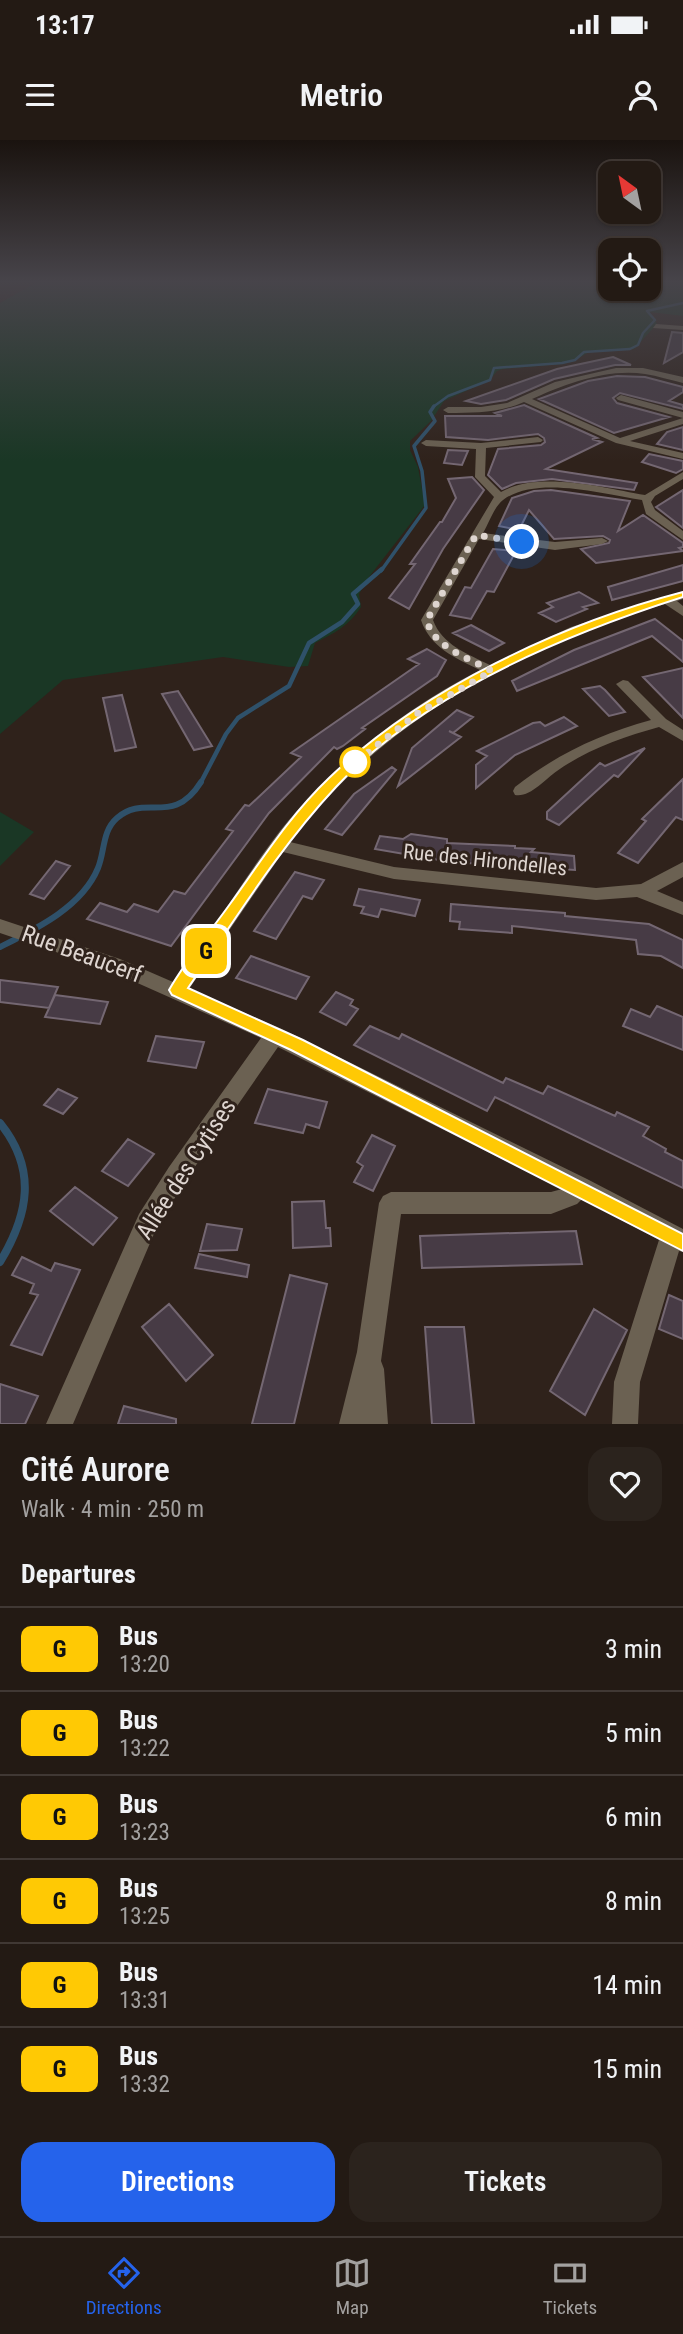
<!DOCTYPE html>
<meta charset="utf-8">
<style>
:root{--surface:#231a14;--page:#2b231d;--text:#f1f3f6;--muted:#a3a1a0;--line:#403834;--accent:#2563eb}
body{margin:0;font-family:"Roboto Condensed",sans-serif;background:var(--page);color:var(--text);height:100vh;display:flex;flex-direction:column;font-size:26px;white-space:nowrap}
*{box-sizing:border-box;margin:0}
p{font-size:23px;color:var(--muted)}
.icon{flex:none;width:38px;height:38px;fill:none;stroke:currentColor;stroke-width:2;stroke-linecap:round;stroke-linejoin:round}
.map{position:relative;height:1284px;overflow:hidden}
.details{display:flex;flex-direction:column;background:var(--surface);flex:1}
.details>*{flex:none}
.badge{padding:0 14px;border-radius:10px;font-size:24px;line-height:46px}
.needle{width:46px;rotate:327deg}
.tools{position:absolute;left:598px;top:21px;display:grid;gap:14px}
.tools a{display:grid;place-items:center;width:63px;height:63px;border-radius:14px;background:var(--surface);box-shadow:0 2px 5px #0004,0 0 0 2px var(--line);font-size:35px}
.you{position:absolute;width:35px;height:35px;margin:-18px;border:5px solid #fff;border-radius:50%;background:#1a73e8;box-shadow:0 0 0 10px #1a73e833}
.map>.badge{position:absolute;translate:-50% -50%;box-shadow:0 0 0 4px #fff}
h2{padding:0 21px;font-size:26px;line-height:63px}
.round{display:grid;place-items:center;flex:none;width:74px;height:74px;border-radius:21px;background:var(--page)}
.head{display:flex;align-items:center;justify-content:space-between;height:119px;padding:0 21px}
h1{font-size:33px;font-weight:600;line-height:52px}
.primary-button{display:flex;gap:14px;margin-top:auto;padding:14px 21px}
.primary-button a{flex:1;height:80px;border-radius:21px;background:var(--accent);color:#fff;font-size:28px;font-weight:600;line-height:80px;text-align:center}
.primary-button a+a{background:var(--page);color:var(--text)}
ul{padding:0;list-style:none}
li{display:flex;align-items:center;gap:21px;height:84px;padding:0 21px;border-top:2px solid var(--line)}
li div{flex:1}
li b{display:block;font-size:26px}
li em{font-style:normal}
li .badge{min-width:77px;font-weight:700;text-align:center}
.status{display:flex;justify-content:space-between;align-items:center;height:49px;padding:0 35px;background:var(--surface);direction:ltr}
.status svg{height:19px;fill:currentColor}
header{display:flex;justify-content:space-between;align-items:center;height:91px;padding:0 21px;background:var(--surface);font-size:32px;font-weight:600}
.dock{display:flex;justify-content:space-around;align-items:center;height:98px;border-top:2px solid var(--line);background:var(--surface);font-size:19px;color:var(--muted)}
.dock a{display:grid;justify-items:center;gap:4px}
.dock .selected{color:var(--accent)}
.map>svg:first-child{display:block}
</style>
<div class="status"><b>13:17</b><svg viewBox="0 0 49 12"><path d="M0 12V9h3v3zM5 12V6h3v6zM10 12V3h3v9zM15 12V0h3v12zM26 1h20v11H26zM47 4h2v5h-2z"/></svg></div>
<header><svg class="icon" aria-label="menu" viewBox="0 0 24 24"><path d="M4 6h16M4 12h16M4 18h16"/></svg>Metrio<svg class="icon" aria-label="person" viewBox="0 0 24 24"><circle cx="12" cy="8" r="4"/><path d="M4 21q1-7 8-7t8 7"/></svg></header>
<div class="map">
<svg width="683" height="1284" viewBox="0 0 683 1284">
<rect width="100%" height="100%" fill="#2f221b"/>
<path fill="#1a3725" d="M39,141H611V149H649V141H683V176L650,172L657,184L634,209L589,212L574,221L562,224L503,229L497,231L490,240L444,261L431,281L410,301V310L418,327L425,365L369,437L359,454L361,467C350,485 333,494 315,503L308,526L289,527L223,517L63,540L0,594V163Z
M0,672L34,692L0,726Z"/>
<g fill="none" stroke-linecap="round" stroke-linejoin="round">
<path stroke="#2f516a" stroke-width="2.5" d="M433,267L448,256L490,240L494,228L562,223L575,220L584,212L630,209L638,205L643,193L655,180L647,171L683,163"/>
<path stroke="#2f516a" stroke-width="3.5" d="M381,431L426,368L422,331L414,306L435,281L430,272L434,266"/>
<path stroke="#2f516a" stroke-width="4.5" d="M200,644L226,594L238,578L289,546L309,503L342,482L358,464L353,454L382,429"/>
<path stroke="#2f516a" stroke-width="6" d="M0,807C36,789 82,767 98,728C105,711 102,691 117,678C145,653 173,687 201,642"/>
<path stroke="#2f516a" stroke-width="8" d="M0,983C37,1029 29,1074 0,1122"/>
</g>
<path fill="#473b45" stroke="#746772" stroke-width="2" d="M672,192L683,193V212L664,223Z
M613,217L631,225H615L554,239L506,260L481,264L466,261L557,229Z
M617,236L645,237L683,247V252L669,261L683,265V269L620,253L613,258L617,263L669,277L614,293L539,259L588,241Z
M524,265L597,298L592,299L602,302L546,329L637,343L634,350L552,339L516,343L502,349L488,335L498,309L541,305L545,302L544,298L538,294L488,300L446,297L445,276H502L495,273Z
M683,287V310L657,304L667,292Z
M448,310L468,311L462,325L444,323Z
M649,314L683,321V329L676,333L642,322Z
M472,337L484,350L443,409L409,469L389,458L415,424H410L440,382H442L456,358L448,339Z
M551,350L630,361L618,391L643,375L683,403V407L679,408L683,411L596,423L581,409L609,403L610,400L603,396L554,399L529,370L519,390L499,386L512,358L534,351Z
M683,350V388L656,367Z
M493,409L516,411L494,452L487,451L471,479L450,475L465,447L471,448Z
M683,425V441L612,460L608,447Z
M579,452L598,463L583,467L587,469L556,482L539,473L553,467L547,463Z
M655,479L683,501V522L652,496L517,551L512,541L574,510Z
M471,485L504,503L489,511L453,493Z
M427,509L446,520L437,536L362,588L365,589L343,606L337,609L334,607L269,673L171,806L87,779L100,763L127,772L134,764L158,772L174,751L185,754L233,691L226,689L245,665L249,666L301,617L291,613L419,524L408,519Z
M683,528V578L643,537Z
M600,546L605,550L625,572L609,576L583,549Z
M178,551L212,606L194,610L162,554Z
M122,555L136,607L115,611L103,558Z
M457,570L473,577L453,593L449,591L461,597L398,646L412,608Z
M564,577L577,586L515,615L476,648V625L487,616L477,611L533,583L540,582L545,586Z
M645,608L618,637L614,635L559,685L547,679V672L600,623L605,626Z
M392,627L396,630L342,695L325,689L354,654Z
M683,639V680L676,677L638,723L618,713L646,681L642,679Z
M411,694L447,699V703L515,706V708L534,709L531,712L574,716L575,730L451,722L375,709L380,696L403,699Z
M56,721L70,726L44,759L30,754Z
M295,732L324,740L312,759L303,756L276,799L254,791Z
M359,749L420,760L415,776L381,769L378,777L361,773L364,767L354,765Z
M451,764L565,773V776L649,784L683,800V828L661,816L638,814L636,800L522,787L512,786V793L459,789L460,782L450,781Z
M251,816L309,837L296,859L236,838Z
M0,840L34,844L58,847L49,868L0,862Z
M336,852L353,860L350,865L358,869L346,885L320,872Z
M55,855L78,858L108,862L100,884L45,877Z
M657,866L683,877V910L623,886L631,869L650,877Z
M370,886L399,899L402,894L503,943L506,938L543,954L548,946L615,976L617,972L649,987L643,996L666,1009L665,1012L683,1021V1048L495,957L487,971L354,905Z
M156,896L204,902L196,928L148,921Z
M58,949L77,958L63,974L44,965Z
M268,949L327,962L319,988L306,984L303,993L255,983Z
M372,995L395,1006L373,1051L354,1042L363,1026L357,1022Z
M128,999L154,1014L128,1046L102,1031Z
M75,1047L117,1078L93,1105L50,1071Z
M324,1061L326,1088H330L331,1106L293,1108L292,1062Z
M207,1084L242,1089L237,1110L200,1111Z
M576,1091L582,1124L422,1128L420,1096Z
M199,1114L249,1125L247,1137L195,1128Z
M22,1117L51,1131L55,1123L80,1130L42,1215L11,1205L38,1155L30,1153L34,1144L12,1135Z
M290,1135L327,1144L294,1284H252Z
M669,1155L683,1161V1199L659,1189Z
M169,1164L213,1215L186,1241L142,1187Z
M594,1169L627,1190L585,1275L550,1251Z
M425,1187H464L474,1284H432Z
M0,1244L38,1256L25,1284H0Z
M124,1266L176,1279V1284H118Z"/>
<g fill="none" stroke-linecap="round" stroke-linejoin="round">
<path fill="#6b6152" fill-rule="evenodd" d="M656,184L683,186V190L653,188Z
M616,228H643L683,237V243C670,240 658,236 645,234C608,228 565,244 532,259L620,298L683,278V284L630,301L683,313V319L616,303L524,262C499,273 474,273 448,273L443,270L448,267H481L507,263L555,242Z
M621,255L683,272V278L618,260L616,258Z
M538,297L543,300L541,302L486,308L485,336L501,352C538,330 605,348 645,355L683,332V339L655,356L651,362L655,370L683,391V400L646,374L642,360C604,354 536,335 503,360C494,367 489,383 483,393L555,402L602,398L608,401L602,404L555,410L479,399L433,480C442,505 468,514 490,525L571,487L683,451V459L677,461L683,466V476L665,464C522,506 382,580 290,702L394,727L596,748L641,744L683,722V737L657,751L683,762V775L637,757L596,760L394,739L283,712L189,849L282,889L587,1039L683,1089V1112L679,1111L640,1242L638,1284H612L614,1242L659,1100L582,1059L577,1064L551,1074H401L381,1221L384,1229L388,1284H339L357,1212L379,1063L383,1056L391,1052H551L562,1049L278,907L185,1041L156,1089L73,1284H46L139,1074L169,1027L261,898L106,829L0,793V779L120,819L173,842C215,791 246,732 288,681C341,619 407,567 480,530C455,518 430,507 421,480L494,357L475,337L476,309L426,306L421,303L426,300L481,303Z
M623,540L628,541L666,579L683,590V601L659,587C623,597 588,609 557,631C545,639 530,658 515,655L513,651L515,647C557,614 600,594 651,580L616,544Z"/>
</g>
<linearGradient id="sky" x2="0" y2="1"><stop stop-color="#1a130f"/><stop offset="0.44" stop-color="#47444a"/><stop offset="1" stop-color="#47444a" stop-opacity="0"/></linearGradient>
<rect width="683" height="321" fill="url(#sky)"/>
<path fill="#ffc904" stroke="#fff" stroke-width="2" d="M683,452V457C567,494 422,554 336,647C279,708 235,780 188,848L303,900L683,1094V1111L291,910L172,855L169,850C186,820 210,792 230,764C261,721 290,675 329,638C422,549 560,484 683,452Z"/>
<g fill="none" stroke-linecap="round" stroke-linejoin="round">
<path stroke="#ded5d0" stroke-width="7" stroke-dasharray="0 12.6" d="M355,622L347,629L418,573L492,531C471,519 432,507 427,480L476,395L522,402"/>
</g>
<circle fill="#fff" stroke="#ffc904" stroke-width="3.5" cx="355" cy="622" r="14"/>
<g text-anchor="middle" stroke-width="6" stroke-linejoin="round" paint-order="stroke">
<g font-size="21" fill="#ded5d0" stroke="#2f221b">
<text transform="translate(485 720) rotate(6)" y="7">Rue des Hirondelles</text>
</g>
<g font-size="24" fill="#ded5d0" stroke="#2f221b">
<text transform="translate(82 814) rotate(20)" y="8">Rue Beaucerf</text>
<text transform="translate(186 1029) rotate(-57)" y="8">Allée des Cytises</text>
</g>
</g>
</svg>
<div class="tools">
<a><svg class="needle" viewBox="-14 -14 28 28"><path d="M0-13l5 13h-10z" fill="#e53935"/><path d="M0 13l5-13h-10z" fill="#a3a1a0"/></svg></a>
<a><svg class="icon" aria-label="locate" viewBox="0 0 24 24"><circle cx="12" cy="12" r="6"/><path d="M12 2v4M12 18v4M2 12h4M18 12h4"/></svg></a>
</div>
<div class="you" style="left:522px;top:402px"></div>
<b class="badge" style="left:206px;top:811px;background:#ffc904;color:#111">G</b>
</div>
<section class="details">
<div class="head"><div><h1>Cité Aurore</h1><p>Walk · 4 min · 250 m</p></div><a class="round"><svg class="icon" aria-label="heart" viewBox="0 0 24 24"><path d="M12 20l-8-8c-3-5 5-10 8-4 3-6 11-1 8 4z"/></svg></a></div>
<h2>Departures</h2>
<ul>
<li><span class="badge" style="background:#ffc904;color:#111">G</span><div><b>Bus</b><p>13:20</p></div><em>3 min</em></li>
<li><span class="badge" style="background:#ffc904;color:#111">G</span><div><b>Bus</b><p>13:22</p></div><em>5 min</em></li>
<li><span class="badge" style="background:#ffc904;color:#111">G</span><div><b>Bus</b><p>13:23</p></div><em>6 min</em></li>
<li><span class="badge" style="background:#ffc904;color:#111">G</span><div><b>Bus</b><p>13:25</p></div><em>8 min</em></li>
<li><span class="badge" style="background:#ffc904;color:#111">G</span><div><b>Bus</b><p>13:31</p></div><em>14 min</em></li>
<li><span class="badge" style="background:#ffc904;color:#111">G</span><div><b>Bus</b><p>13:32</p></div><em>15 min</em></li>
</ul>
<div class="primary-button"><a>Directions</a><a>Tickets</a></div>
</section>
<nav class="dock">
<a class="selected"><svg class="icon" aria-label="directions" viewBox="0 0 24 24"><path d="M12 3l9 9-9 9-9-9zM9 14v-3h6M13 9l2 2-2 2"/></svg>Directions</a>
<a><svg class="icon" aria-label="map" viewBox="0 0 24 24"><path d="M3 6l6-2 6 2 6-2v14l-6 2-6-2-6 2zM9 4v14M15 6v14"/></svg>Map</a>
<a><svg class="icon" aria-label="tickets" viewBox="0 0 24 24"><path d="M3 7h18v10H3zM15 7v10"/></svg>Tickets</a>
</nav>
